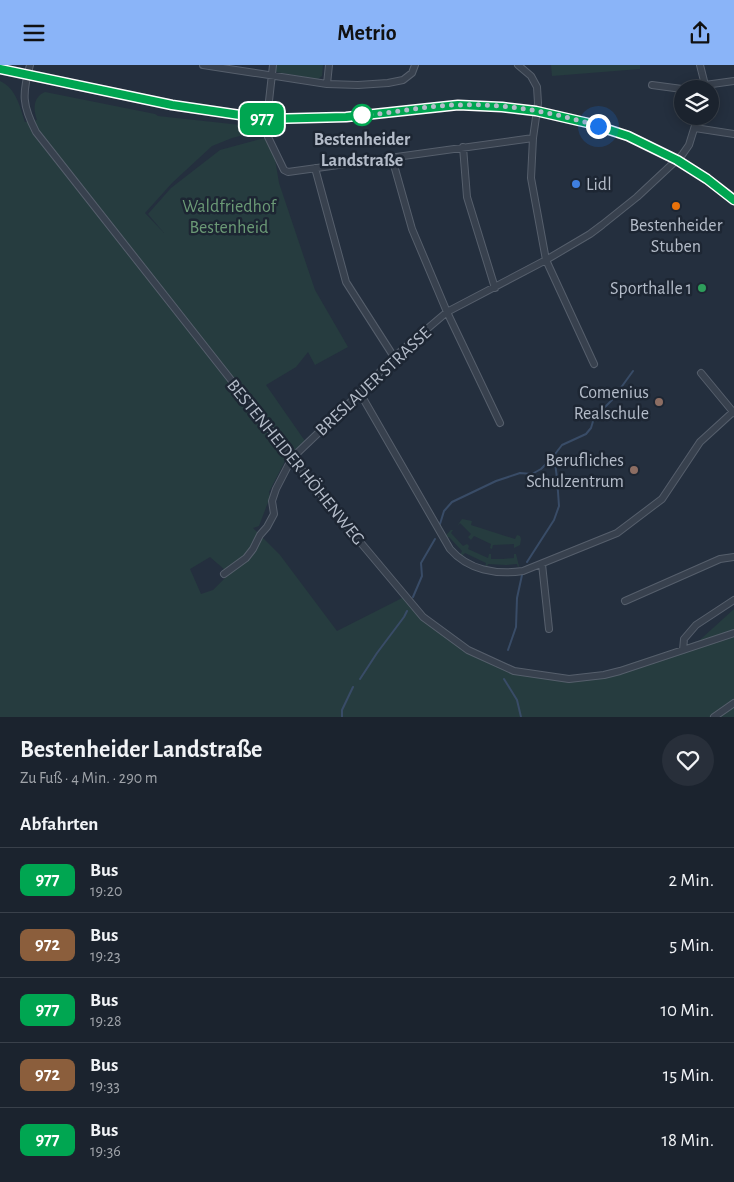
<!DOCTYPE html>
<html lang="de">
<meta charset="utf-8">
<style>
:root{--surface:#1b232e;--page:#282f3a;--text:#f1f3f6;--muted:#a0a4aa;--line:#39404a;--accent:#8ab4f8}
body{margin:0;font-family:"Alegreya Sans",sans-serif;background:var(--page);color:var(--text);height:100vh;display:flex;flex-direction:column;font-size:19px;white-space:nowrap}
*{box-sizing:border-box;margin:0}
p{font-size:16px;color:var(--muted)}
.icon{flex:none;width:28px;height:28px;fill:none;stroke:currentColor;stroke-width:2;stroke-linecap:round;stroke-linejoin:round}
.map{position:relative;height:652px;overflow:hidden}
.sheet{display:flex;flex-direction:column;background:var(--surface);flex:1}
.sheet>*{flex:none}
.badge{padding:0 10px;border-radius:8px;font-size:18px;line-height:32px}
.fabs{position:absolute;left:674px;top:15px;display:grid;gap:10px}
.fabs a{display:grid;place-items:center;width:45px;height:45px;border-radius:50%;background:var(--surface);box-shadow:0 2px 12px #0003,0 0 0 1px var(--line);font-size:25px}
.you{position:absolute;width:25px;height:25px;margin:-12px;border:4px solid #fff;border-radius:50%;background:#1a73e8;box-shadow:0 0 0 8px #1a73e833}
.map>.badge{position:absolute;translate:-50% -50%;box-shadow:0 0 0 2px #fff}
h2{padding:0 20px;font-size:19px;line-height:45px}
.round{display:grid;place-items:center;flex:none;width:52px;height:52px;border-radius:26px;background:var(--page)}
.summary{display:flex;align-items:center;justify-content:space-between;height:85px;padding:0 20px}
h1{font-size:24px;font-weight:700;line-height:38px}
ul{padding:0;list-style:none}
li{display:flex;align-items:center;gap:15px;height:65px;padding:0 20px;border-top:1px solid var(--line)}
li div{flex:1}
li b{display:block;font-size:19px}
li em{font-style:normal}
li .badge{min-width:55px;font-weight:700;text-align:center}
header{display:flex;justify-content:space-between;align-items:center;height:65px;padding:0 20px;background:var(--accent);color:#111;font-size:22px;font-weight:700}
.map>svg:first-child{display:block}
</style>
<header><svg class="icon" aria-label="menu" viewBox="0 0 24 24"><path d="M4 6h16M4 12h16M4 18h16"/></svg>Metrio<svg class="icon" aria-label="share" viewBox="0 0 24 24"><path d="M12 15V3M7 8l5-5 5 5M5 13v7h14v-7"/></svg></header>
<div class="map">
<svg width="734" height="652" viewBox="0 0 734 652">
<rect width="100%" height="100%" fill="#242f3e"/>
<path fill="#263c3f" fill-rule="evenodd" d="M276,0H323L322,11L318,14L276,7Z
M551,0H640V4L552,11Z
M0,16C16,23 20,42 25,57L37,55C33,44 33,32 45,27L155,49L158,51L250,61L258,64L262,70L248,69L232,73L212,81L172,118L145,148L164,168L148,149L171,123L220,85L268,72L273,82L279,118L315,225L348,282L315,300L308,287L296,302L266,320L305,376L285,396L269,427L270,432L259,461L253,463L280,490L337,566L406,531L423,552L468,585L514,606L569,614L604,610L691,583L734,544V652H0ZM210,492L225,505L227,511L213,525L201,529L190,504Z
M462,454L472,456L471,460L515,474L517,470L520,471L521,474L520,480L514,483V479L493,480L492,484L490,483L491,479L474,471L471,475L468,472L471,469L460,458L457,461Z
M451,465H453L451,468L463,481L467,479L469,481L468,484L488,493L489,489H491V494H503L514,493V489H516L519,501L518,502L517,499L506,500L488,499L487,502H485L486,498L465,488L462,491L460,490L462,486L449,472L446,474L445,471Z"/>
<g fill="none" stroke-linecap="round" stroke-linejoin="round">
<path stroke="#394c67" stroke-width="2" d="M440,459L444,446L452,437L496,416L520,408L532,409L541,404L552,393L562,380L586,369L591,363L594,353L612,335L633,306
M527,497L554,455L559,441L557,413L555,398L552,393
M413,532L422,511L421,498L435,474
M508,585L516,562L517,533L522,510
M360,614L377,588L404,552L407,546
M504,614L517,635L521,652
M342,652V645L353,622"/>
<g stroke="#565f6c" stroke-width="8">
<path id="minor" d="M30,0C22,29 22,40 36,67L335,447L423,552L468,585L514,606L569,614L604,610L620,606L734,568
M203,0L327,19L358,20L388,18L403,15L412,8L415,0
M273,0L267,54L268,72L284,105L288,107L533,73
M518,0L531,11L537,22L538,38L533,73L531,113L546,195L594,299
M700,0L705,20L704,23
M327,19L329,0
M652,20L682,24
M705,20L734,16
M695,63L734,69
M463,82L467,132L495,223
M392,93L412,164L447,247L500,358
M315,103L346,217L394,292
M701,308L734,348
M360,328L450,484C468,505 496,510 523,506L617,468L662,434L700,377L734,346
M542,499L549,564
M224,509L246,493L253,484L260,470L267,462L274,449L272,436L276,424L292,393L360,328L394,292L447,247L546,195L590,169L602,160L637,132L682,90L689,80L698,51
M625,536L720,494L734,492
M683,585L684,574L696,560L734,535
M714,652L734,638"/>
</g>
<g stroke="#414a57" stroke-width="9">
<path id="major" d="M0,4L172,40L267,54L346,52L458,40L502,42L536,46L588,58L628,71L677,95L707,114L734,135"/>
</g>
<use href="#minor" stroke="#38414e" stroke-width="6"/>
<use href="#major" stroke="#56606e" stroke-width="8"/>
</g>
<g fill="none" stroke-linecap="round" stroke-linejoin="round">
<g stroke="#fff" stroke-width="11">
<path id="line" d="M0,4L172,40L267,54L346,52L458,40L502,42L536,46L588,58L628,71L677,95L707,114L734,135"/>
</g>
<use href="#line" stroke="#00a651" stroke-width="8"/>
<path stroke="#b4bcc9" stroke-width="5" stroke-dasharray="0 9" d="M362,50C393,49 426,40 458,40C504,38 553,47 598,61"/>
</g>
<circle fill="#fff" stroke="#00a651" stroke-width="2.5" cx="362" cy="50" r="10"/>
<circle fill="#3f7fe0" stroke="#1d2633" stroke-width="2" cx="576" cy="119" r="5"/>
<circle fill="#e8710a" stroke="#1d2633" stroke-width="2" cx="676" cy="141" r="5"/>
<circle fill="#2e9e5b" stroke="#1d2633" stroke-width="2" cx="702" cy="223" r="5"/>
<g fill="#8d6e63" stroke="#1d2633" stroke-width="2">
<circle cx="659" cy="337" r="5"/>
<circle cx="634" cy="405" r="5"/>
</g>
<g text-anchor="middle" stroke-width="5" stroke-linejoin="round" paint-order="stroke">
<g font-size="18" font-weight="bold" fill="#b4bcc9" stroke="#1d2633">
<text x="362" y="80">Bestenheider<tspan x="362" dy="21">Landstraße</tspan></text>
</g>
<g font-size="18" fill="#b4bcc9" stroke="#1d2633" text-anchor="end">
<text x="586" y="125" text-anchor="start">Lidl</text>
<text x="676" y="166" text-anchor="middle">Bestenheider<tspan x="676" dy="21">Stuben</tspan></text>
<text x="692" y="229">Sporthalle 1</text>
<text x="649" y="333">Comenius<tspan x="649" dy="21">Realschule</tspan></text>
<text x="624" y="401">Berufliches<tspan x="624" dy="21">Schulzentrum</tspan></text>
</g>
<g font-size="18" fill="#6b9a76" stroke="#1d2633">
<text x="229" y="147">Waldfriedhof<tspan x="229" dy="21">Bestenheid</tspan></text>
</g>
<g font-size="18" fill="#b4bcc9" stroke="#1d2633">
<text transform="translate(373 316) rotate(-43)" y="6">BRESLAUER STRASSE</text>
<text transform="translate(296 397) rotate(51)" y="6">BESTENHEIDER HÖHENWEG</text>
</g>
</g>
</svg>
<div class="fabs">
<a><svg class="icon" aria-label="layers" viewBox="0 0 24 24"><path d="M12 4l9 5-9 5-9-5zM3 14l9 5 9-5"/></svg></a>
</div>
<div class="you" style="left:598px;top:61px"></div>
<b class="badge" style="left:262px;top:54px;background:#00a651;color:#fff">977</b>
</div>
<section class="sheet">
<div class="summary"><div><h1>Bestenheider Landstraße</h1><p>Zu Fuß · 4 Min. · 290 m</p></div><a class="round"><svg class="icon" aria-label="heart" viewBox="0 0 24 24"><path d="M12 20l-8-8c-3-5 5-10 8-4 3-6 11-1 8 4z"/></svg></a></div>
<h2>Abfahrten</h2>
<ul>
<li><span class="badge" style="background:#00a651;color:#fff">977</span><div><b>Bus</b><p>19:20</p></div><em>2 Min.</em></li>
<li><span class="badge" style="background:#8b5e3c;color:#fff">972</span><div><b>Bus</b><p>19:23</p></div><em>5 Min.</em></li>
<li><span class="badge" style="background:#00a651;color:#fff">977</span><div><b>Bus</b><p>19:28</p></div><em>10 Min.</em></li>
<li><span class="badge" style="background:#8b5e3c;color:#fff">972</span><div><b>Bus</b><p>19:33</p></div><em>15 Min.</em></li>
<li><span class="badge" style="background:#00a651;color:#fff">977</span><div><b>Bus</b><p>19:36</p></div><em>18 Min.</em></li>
</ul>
</section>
